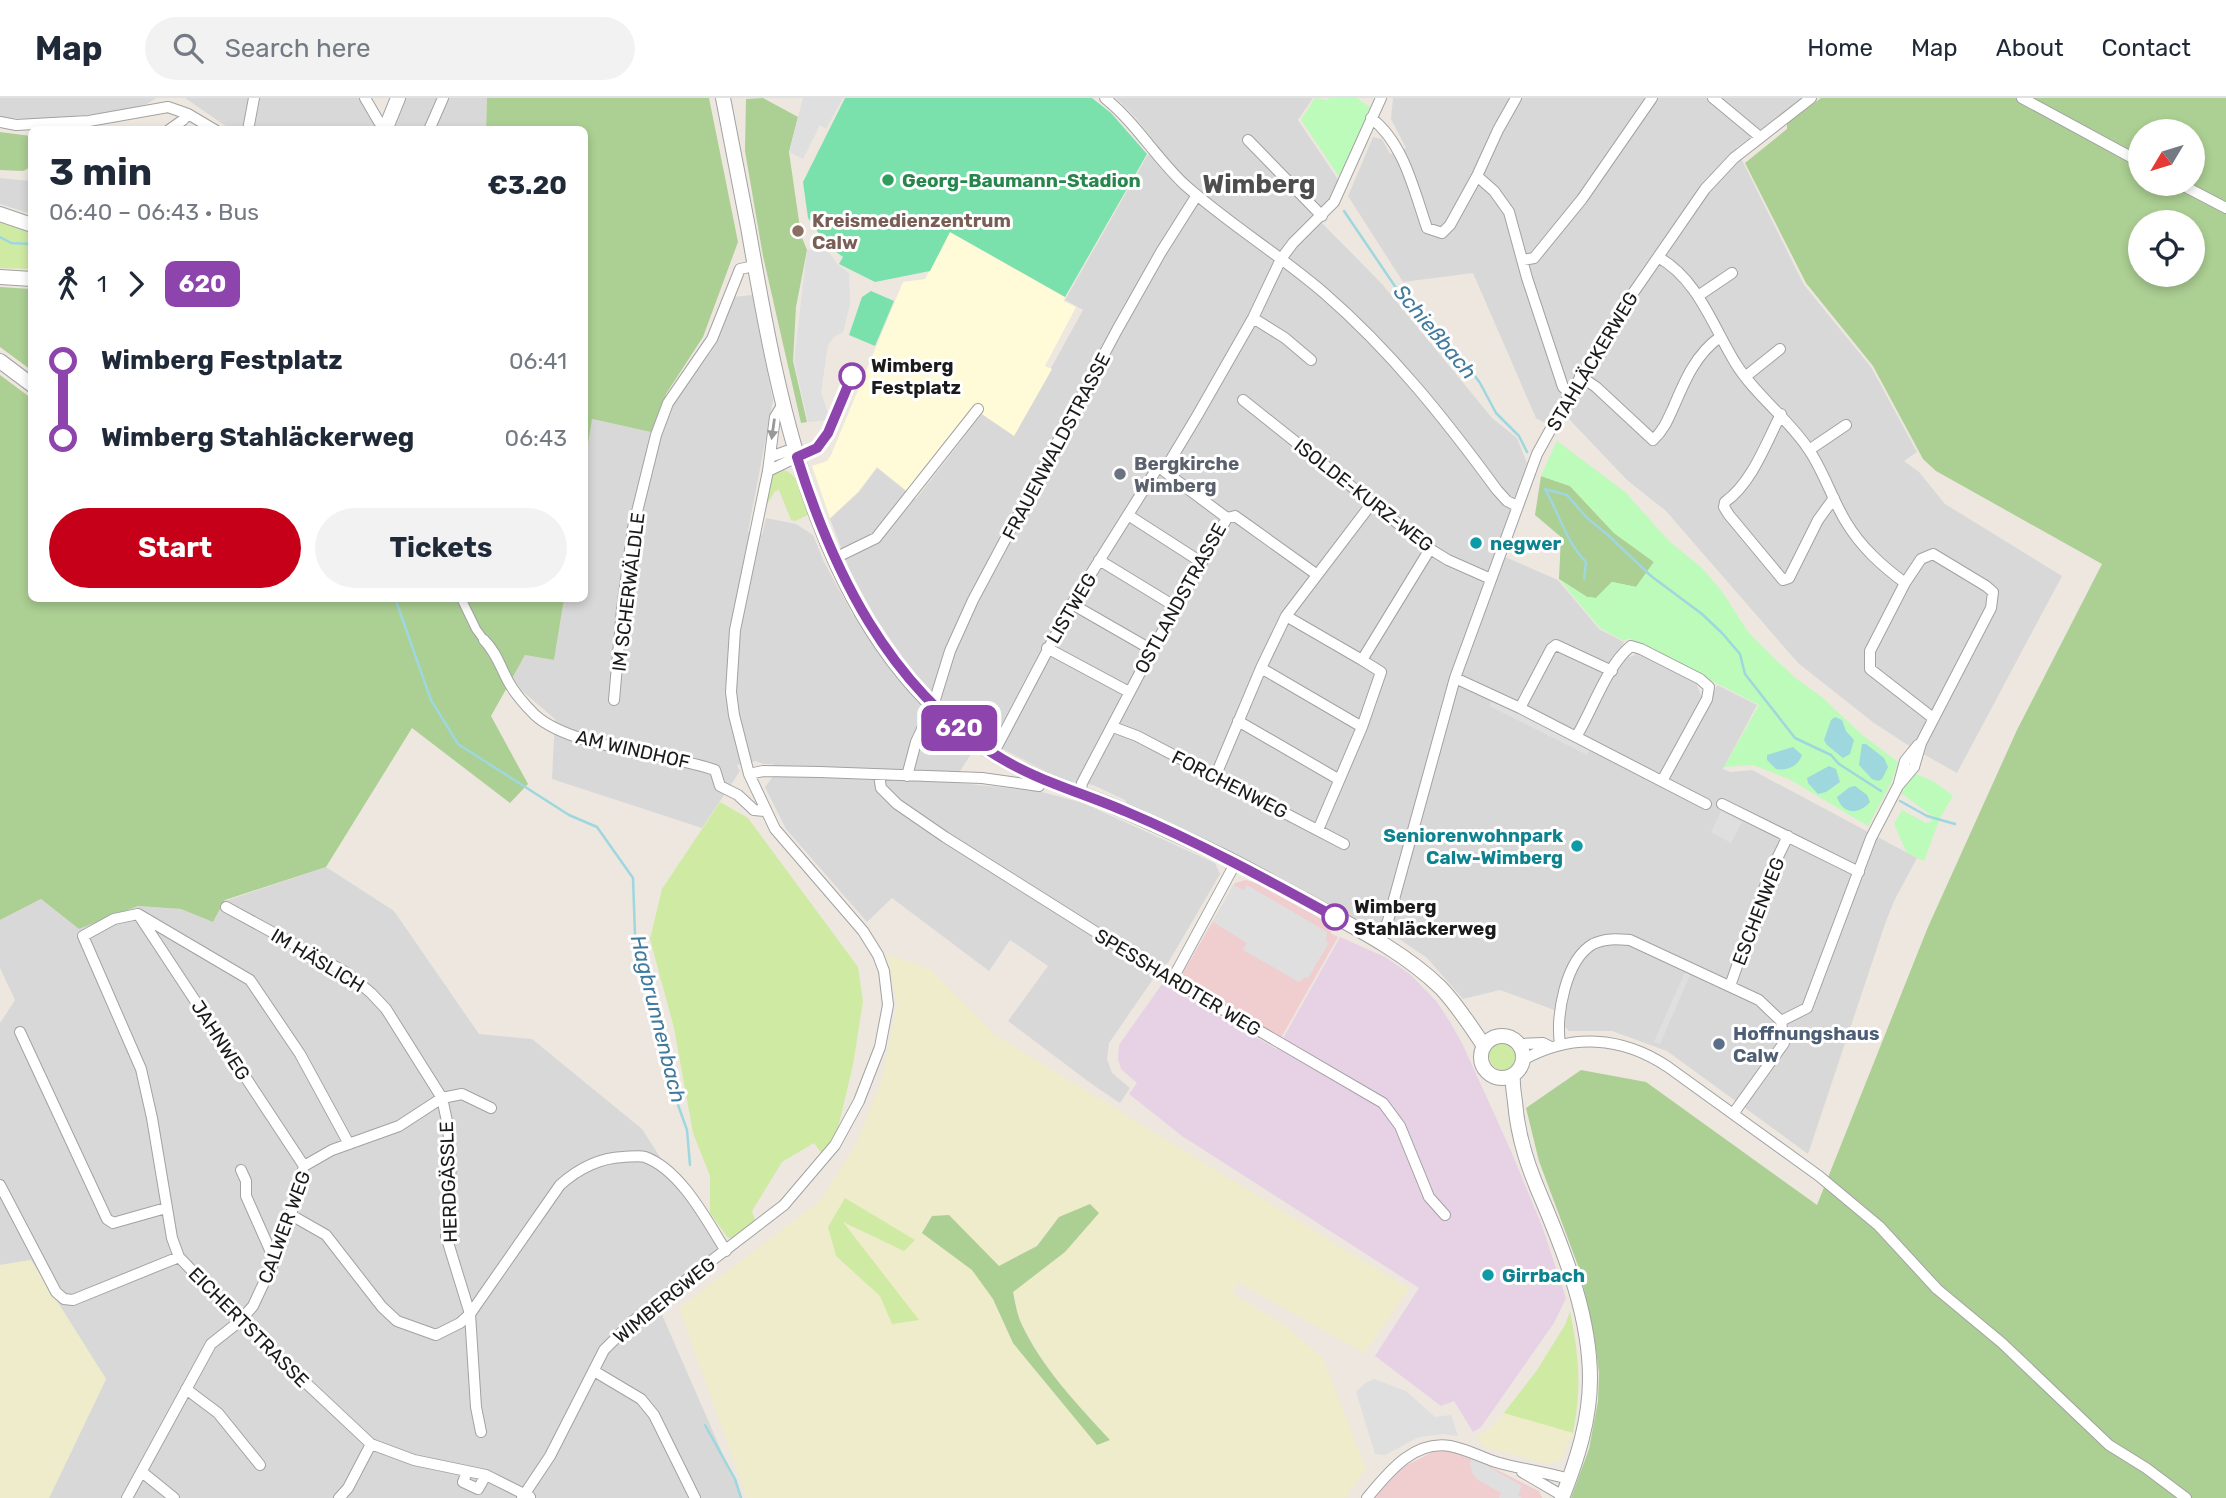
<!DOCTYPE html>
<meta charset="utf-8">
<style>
:root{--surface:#fff;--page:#f2f2f3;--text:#1f2937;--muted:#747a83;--line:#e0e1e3;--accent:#c60018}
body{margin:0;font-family:Rubik,sans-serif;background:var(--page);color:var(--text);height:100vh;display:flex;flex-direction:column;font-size:26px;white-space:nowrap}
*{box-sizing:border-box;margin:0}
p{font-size:23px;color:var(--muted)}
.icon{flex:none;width:38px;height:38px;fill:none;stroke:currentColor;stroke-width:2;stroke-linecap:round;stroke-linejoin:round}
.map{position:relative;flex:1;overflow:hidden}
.drawer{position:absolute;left:28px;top:28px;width:560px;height:476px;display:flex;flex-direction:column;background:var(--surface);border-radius:10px;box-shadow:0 4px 10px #0003}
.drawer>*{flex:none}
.badge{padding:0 14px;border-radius:10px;font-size:24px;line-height:46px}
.needle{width:46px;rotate:232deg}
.buttons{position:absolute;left:2128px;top:21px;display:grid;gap:14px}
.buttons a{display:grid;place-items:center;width:77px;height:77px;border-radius:50%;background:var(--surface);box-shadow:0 4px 10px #0003;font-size:35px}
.map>.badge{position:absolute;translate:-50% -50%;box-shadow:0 0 0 4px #fff}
.legs{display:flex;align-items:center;gap:10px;height:77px;padding:0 21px;font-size:23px}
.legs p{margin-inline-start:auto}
.headline{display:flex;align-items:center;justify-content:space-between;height:119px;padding:0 21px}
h1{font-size:38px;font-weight:700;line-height:52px}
.button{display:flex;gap:14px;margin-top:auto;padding:14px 21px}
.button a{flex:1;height:80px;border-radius:42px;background:var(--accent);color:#fff;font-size:28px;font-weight:700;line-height:80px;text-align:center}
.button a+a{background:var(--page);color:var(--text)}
ul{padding:0 21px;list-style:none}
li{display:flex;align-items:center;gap:24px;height:77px;font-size:26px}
li i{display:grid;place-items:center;width:10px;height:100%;margin:0 9px;background:currentColor}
li i::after{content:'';width:18px;height:18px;margin:-9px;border:5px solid;border-radius:50%;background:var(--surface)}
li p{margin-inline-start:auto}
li:first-child i{background:linear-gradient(#0000 50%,currentColor 0)}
li:last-child i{background:linear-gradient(currentColor 50%,#0000 0)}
header{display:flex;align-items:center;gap:42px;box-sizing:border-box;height:98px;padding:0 35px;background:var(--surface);border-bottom:2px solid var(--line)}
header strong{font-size:33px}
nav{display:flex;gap:38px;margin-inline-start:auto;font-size:24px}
.search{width:490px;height:63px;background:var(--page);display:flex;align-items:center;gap:18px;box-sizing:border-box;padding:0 24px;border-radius:38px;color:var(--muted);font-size:26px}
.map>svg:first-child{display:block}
</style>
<header>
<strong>Map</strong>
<div class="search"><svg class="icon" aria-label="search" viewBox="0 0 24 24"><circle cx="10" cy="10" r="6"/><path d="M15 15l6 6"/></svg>Search here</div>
<nav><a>Home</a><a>Map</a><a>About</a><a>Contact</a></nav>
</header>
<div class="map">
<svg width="2226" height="1400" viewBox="0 0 2226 1400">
<rect width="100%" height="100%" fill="#ede7e0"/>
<path fill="#d9d8d8" d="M0,0H156L147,6L120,13L59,20L28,21L0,19Z
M185,0H362L377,26V31H230Z
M405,0H487L486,31L392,32Z
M1116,0H1313L1298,22L1339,83L1331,100L1315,118L1382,186L1492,320L1517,340L1527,365L1496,455L1558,482L1599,531L1624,544L1618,557L1625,561L1639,555L1695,582L1702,600L1710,603L1717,587L1757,607L1723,671L1731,674L1752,672L1917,760L1894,803L1885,826L1808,1056L1667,953L1612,933H1569L1565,929V916L1500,892L1463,901L1427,860L1392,836L1361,823L1231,754L1127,706L1125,702L1093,687L1063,682L993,646L944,607L919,583L875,519L850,473L830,421L859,394L877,370L916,401L982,316L1014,337L1083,212L1065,202L1147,58L1158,48L1135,19Z
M1393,0H1803L1736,50L1804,187L1871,269L1917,354L1904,363L1919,374L1945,406L2062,478L1957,675L1911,649L1874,625L1798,565L1666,413L1627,382L1568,320L1570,315L1556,306L1545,325L1536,320L1473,175L1403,184L1348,98L1373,39L1382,41L1390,56L1406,50L1391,21Z
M0,80L31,83V116L0,106Z
M752,197L773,302L748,434L762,437L766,420L796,426L813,437L824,464L853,517L856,516L898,578L912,596L975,650L960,673L959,685L1038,693L1083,705L1215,765L1220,776L1168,865L1162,868L1109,945L1107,961L1112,975L1130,990L1120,1005L1093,987L1008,923L1048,868L1010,842L989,873L892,800L867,824L786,731L765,689L772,680L773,666H763L756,663L737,667L740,673L702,730L552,681L555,621L521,592L512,579L525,557L554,562L564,501L584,500V365L591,321L661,336L673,307L716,247L733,199Z
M326,769L394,813L479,936L532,941L642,1031L721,1154L656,1203L742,1400H49L106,1281L31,1162L0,1167V925L15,902L0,870V822L41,801L79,831L138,808L181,811L213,824L225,803Z"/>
<path fill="#f0ced0" d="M1246,782L1259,786L1320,820L1332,836L1338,839L1281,940L1186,886L1181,878L1235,785Z
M1447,1353L1470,1358L1539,1393L1542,1400H1374L1403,1369L1433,1354Z"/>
<path fill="#e7d2e5" d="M1340,839L1385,859L1410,876L1437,904L1450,924L1463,947L1511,1053L1542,1128L1566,1200L1554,1225L1481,1329L1473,1334L1454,1303L1441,1308L1375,1258L1419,1190L1182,1038L1129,996L1137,985L1121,971L1118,961L1119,947L1162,886L1277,951Z"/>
<path fill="#fffad7" d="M950,134L1065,199L1064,203L1076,209L1045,268L1052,271L1014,338L973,310L908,394L877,369L858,394L830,420L812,368L827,363L831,357L903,184L925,181Z"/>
<path fill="#eeecca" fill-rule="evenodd" d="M887,856L930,871L994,936L1409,1191L1364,1255L1237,1184L1234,1197L1279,1223L1323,1260L1366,1371L1345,1400H747L679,1210L820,1103L856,1046L882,981L897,907ZM845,1100L914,1142L904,1153L841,1123L918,1222L892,1226L880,1198L836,1158L828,1129ZM1090,1106L1098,1115L1065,1154L1013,1193L1020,1223L1039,1257L1070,1298L1109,1341L1097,1347L1013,1245L993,1201L972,1172L922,1135L932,1118L949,1117L999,1168L1037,1148L1059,1119Z
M31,1162L106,1281L49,1400H0V1167Z
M1504,1315L1573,1335L1561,1362L1548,1366L1485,1349L1476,1339L1490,1330Z"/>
<path fill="#cfeba3" d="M0,124L31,135V171L0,170Z
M780,371C799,373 804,400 810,416L795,423L791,422L779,392L775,393L765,410L772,378Z
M720,704L748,720L858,869L863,903L853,967L837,1034L822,1056L814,1045L782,1064L752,1113L756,1125L737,1140H728L710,1115V1078L693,1035L674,930L650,841L662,791Z
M1489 958a14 14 0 1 1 28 0a14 14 0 1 1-28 0Z
M845,1100L915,1142L904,1153L843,1124L919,1222L892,1226L880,1198L836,1158L828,1129Z
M1570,1213C1579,1259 1582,1288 1573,1335L1504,1315L1537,1272L1565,1227Z"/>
<path fill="#accf93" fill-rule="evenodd" d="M487,0H709L738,144L703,239L666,296L651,334L592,321L585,365L584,32H486Z
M763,0L798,19L789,54L801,137L807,152L796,209L793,263L807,324L801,325L763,158L745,53L746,1Z
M1821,0H2226V1400H1571L1589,1351L1598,1303L1599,1275L1594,1237L1580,1173L1539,1063L1526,1010L1581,972L1646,984L1817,1107L1928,829L2017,632L2102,466L1936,373L1923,361L1873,268L1806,185L1745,65L1787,31V25ZM2140,33H2193V86H2140ZM2140,124H2193V177H2140Z
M0,34L31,38V69L23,73L0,72Z
M0,189L31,191V272L0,249Z
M0,277L31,300L32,500L564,501L554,562L525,557L491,618L528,686L510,705L412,630L326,769L225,802L213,824L181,811L138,808L79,831L41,801L0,822Z
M1541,378L1570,388L1614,435L1654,464L1636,489L1612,484L1596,500L1587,499L1559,481L1561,439L1535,417Z
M1090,1106L1099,1115L1065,1154L1013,1194C1015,1204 1017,1216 1021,1225C1042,1270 1077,1306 1110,1342L1097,1347L1013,1245L993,1201L972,1172L922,1135L932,1118L949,1117L999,1168L1037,1148L1059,1119Z"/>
<path fill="#bcfbb9" d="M1315,0L1328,2L1329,0H1357L1370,9L1340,80L1301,22Z
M1557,343L1625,394L1669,443L1702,470L1720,491L1749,535L1778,564L1798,582L1822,599L1861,636L1898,664L1891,685L1868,728L1789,681L1753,667L1724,669L1759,607L1629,540L1624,543L1600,530L1559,481L1587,499L1596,500L1612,484L1636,489L1654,464L1614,435L1570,388L1541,378Z
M1914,675L1936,685L1953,698L1940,720L1924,763L1907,755L1894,726L1902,712L1926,725L1931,724L1932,718L1901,695Z"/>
<path fill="#7ae1ad" d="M845,0H1092L1111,15L1147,56L1065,199L950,134L930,173L875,184L839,166L843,159L827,147L808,120L803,84Z
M871,193L894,203L875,248L849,237L862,199Z"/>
<path fill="#dfdfdf" d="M803,0H843L826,31L820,27L803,61L789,54Z
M826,150L838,167L849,175L850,206L843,234L835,238L828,247L821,294L830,322L808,324L794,263L807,152Z
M1492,602L1590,651L1587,657L1489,608Z
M1721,713L1742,724L1731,745L1711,734Z
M1233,787L1244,792L1247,787L1327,834L1326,842L1329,845L1308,880L1305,879L1299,884L1243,852L1247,845L1213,824Z
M1685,874L1690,877L1660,946L1654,944Z
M1374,1281L1406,1293L1435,1319L1451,1317L1458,1338L1444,1336L1419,1339L1385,1357L1375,1356L1356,1294L1365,1285Z
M1472,1359L1522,1388L1518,1397L1522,1400H1499L1501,1395L1478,1382L1472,1375L1470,1365Z"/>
<path fill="#9ed7dd" d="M1835,619L1842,622L1846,633L1854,642L1850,656L1843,660L1827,647L1824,642L1831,622Z
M1862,646H1866L1884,660L1888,669L1882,681L1878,683L1872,681L1859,667Z
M1793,649L1802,657C1798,668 1788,673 1776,671L1767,662V657Z
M1829,668L1836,671L1840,684L1826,694L1818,696L1808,685L1807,680Z
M1855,688L1867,697L1870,704C1859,717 1843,717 1837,699L1850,689Z"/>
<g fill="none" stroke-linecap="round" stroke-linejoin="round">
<path stroke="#9ed7dd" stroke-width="2.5" d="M1344,113L1407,206L1461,259L1480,285L1496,315L1519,338L1527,354
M0,139L11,145L32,146
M1545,391L1567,397L1587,420L1608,437L1651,478L1702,516L1722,535L1740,556L1745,576L1795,640L1831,657L1839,666L1881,693
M1545,391C1559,415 1566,444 1586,464L1584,481
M395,500L431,602L458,646L569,717L597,729L633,780L635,837L667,976L687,1032L690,1067
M1900,703L1927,718L1955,726
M705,1327L735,1381L741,1400"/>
<g stroke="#a2a2a2" stroke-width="10">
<path id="pedestrian" d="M461,500L476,531L484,542"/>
</g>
<g stroke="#a2a2a2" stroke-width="12">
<path id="minor" d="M365,0L379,24L386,29
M1105,0C1136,25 1156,60 1185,87C1229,126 1280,157 1324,195C1391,253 1445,321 1497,392L1507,403L1517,408
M1713,0L1760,39
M2022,0L2140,64
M1371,20C1404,45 1414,93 1427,130L1442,135L1450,127L1477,78L1494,93L1509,114L1527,180L1563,289L1570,296
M0,24L16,27L89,23L168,9L188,16L215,32
M169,32L183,22L188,16
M248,32L254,0
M429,32L443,0
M1248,42L1322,118
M1477,78L1498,32L1516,0
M2180,86L2226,110
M1658,159C1698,181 1713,229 1736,266C1756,298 1788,320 1809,352C1824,374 1832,401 1846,424C1861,449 1881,467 1905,485
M1523,162L1534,160L1582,101L1652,0
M1698,198L1732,175
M1253,220L1285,240L1311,262
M1580,278L1596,289L1653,342C1664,332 1668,321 1674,308C1685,282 1696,256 1720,239
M1745,279L1780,251
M1243,302L1430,451L1448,462L1491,481
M1781,316C1766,345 1752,385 1725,404L1724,409L1729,417L1783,482L1789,480L1818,422L1834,400
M1809,352L1846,327
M770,359L787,353L797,359
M768,373L797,359
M1128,417L1201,464
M1227,420L1235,418L1316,476
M835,460L876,440L978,311
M1099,462L1176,509
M1072,506L1152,552
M1286,518L1362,562
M484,542C496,554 500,568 508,583C515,596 525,607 535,617C571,650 666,655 715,672L720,688L738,697L754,712L765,713
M1047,550L1129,594
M1261,570L1362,629
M1455,580L1520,610L1706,706
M614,602L622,511L633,430L656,337L668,305L712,241L740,171L754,168
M1520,610L1551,551L1556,547L1612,573
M1238,623L1338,681
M1113,629L1137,638L1344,746
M1576,639C1592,613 1607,567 1631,548L1641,551L1700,581L1709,589L1707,601L1662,683
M993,656L1072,506L1158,369
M749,676L763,673L820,674L982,680L1039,688L1042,681
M879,677L881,690L897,706L945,739L1172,882L1383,1005L1400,1028L1429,1099L1445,1117
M907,678L916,644L933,608L950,553L973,502L1117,232L1161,154L1197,97
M1215,679L1261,570L1286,518L1372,405
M1899,685L1905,663L1918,647
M1080,696L1082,685L1152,552L1227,420L1164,373L1197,318L1253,220L1281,161L1293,145L1334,104L1381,0
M1722,706L1859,774
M1318,732L1362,629L1381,574L1362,562L1430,451
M226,809L347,875L371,895L386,911L442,1000L448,1028L451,1068L446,1138L470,1216L476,1309L481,1334
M140,819L304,1068
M1379,844L1388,823L1455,580L1537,356L1570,296L1629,201L1705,91L1734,60L1811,0
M1172,882L1236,764
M1730,888L1769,777L1788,738
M1781,923L1807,910L1871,740L1898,688L1914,669L1921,645L1991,510L1993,494L1986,488L1933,456L1921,461L1905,485L1870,553V571L1933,620
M20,934L107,1121L113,1125L166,1110
M1519,946L1543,945L1549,948
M1560,946C1556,918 1565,862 1593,846C1605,840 1617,841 1630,842L1759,902L1781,923L1784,945L1733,1016
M1523,962C1571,935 1622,938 1668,969L1819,1078L1879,1128L1937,1191L2002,1245L2109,1347L2146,1370L2186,1400
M349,1046L300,956L250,882L138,816L114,821L83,838L141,971L152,1020L172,1140L179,1159L240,1223L371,1346L414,1362L486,1377L530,1399
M241,1072L246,1083V1098L270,1152L276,1159
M0,1087L56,1194L64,1201L73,1202L179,1159
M291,1117L326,1137L382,1209L397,1223L436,1237L460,1225L470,1216L560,1087C578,1071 598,1060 623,1059C629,1059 639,1057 645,1059C681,1072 707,1123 726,1153
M594,1273L641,1301L654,1317L695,1400
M186,1291L218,1315L260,1367
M142,1374L174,1400
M467,1374L463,1384L478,1391L486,1377
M1522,1374L1563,1398
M127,1400L211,1246L240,1223L253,1208L276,1159L291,1117L304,1068L332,1052L399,1028L442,1000L462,996L491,1010
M339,1400L348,1390L371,1346
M522,1400L550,1358L604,1252L633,1223L784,1107L835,1047L859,1003L880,949L888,907L884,873L878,857L863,833L775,731L749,676L734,617L731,594L735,532L768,373L775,319L783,306
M1367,1400C1388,1375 1413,1342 1450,1348C1466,1351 1481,1359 1496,1364C1520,1371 1545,1374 1569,1381"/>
</g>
<g stroke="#a2a2a2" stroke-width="16">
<path id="tertiary" d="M723,0C731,43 740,86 748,129C780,313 821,549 994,656C1029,678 1069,691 1108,706C1144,721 1180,738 1216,755C1246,769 1274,786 1303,801C1350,827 1402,852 1441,890C1458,908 1470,927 1484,948
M385,32L398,0
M0,116L32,127
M0,179L32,181
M0,263L32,287
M1481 959a21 21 0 1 1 42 0a21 21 0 1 1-42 0Z
M1513,977C1512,986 1514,995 1515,1004C1518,1041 1529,1072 1544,1106C1567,1161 1590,1220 1590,1281C1590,1322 1577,1362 1562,1400"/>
</g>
<use href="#pedestrian" stroke="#fff" stroke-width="8"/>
<use href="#minor" stroke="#fff" stroke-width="10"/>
<use href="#tertiary" stroke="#fff" stroke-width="14"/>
</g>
<defs><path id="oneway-solid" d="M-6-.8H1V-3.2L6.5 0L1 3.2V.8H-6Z" transform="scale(1.75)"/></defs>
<use fill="#989898" href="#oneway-solid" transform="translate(773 331) rotate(98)"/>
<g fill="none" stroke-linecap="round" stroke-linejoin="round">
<g stroke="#fff" stroke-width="16">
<path id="line-1" d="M852,278L828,335L817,350L797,359C833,474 888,586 991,654C1033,682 1081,694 1127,714C1198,744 1266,781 1335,819"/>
</g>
<use href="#line-1" stroke="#8e44ad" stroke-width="10"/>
</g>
<circle fill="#2e9e5b" stroke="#fff" stroke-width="2.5" cx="888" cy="82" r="7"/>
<circle fill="#8d6e63" stroke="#fff" stroke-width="2.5" cx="798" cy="133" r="7"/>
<g fill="#fff" stroke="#8e44ad" stroke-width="3.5">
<circle cx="852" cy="278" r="12"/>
<circle cx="1335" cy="819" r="12"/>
</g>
<circle fill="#6b7280" stroke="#fff" stroke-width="2.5" cx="1120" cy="376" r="7"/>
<g fill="#0f9aa8" stroke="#fff" stroke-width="2.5">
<circle cx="1476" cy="445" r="7"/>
<circle cx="1577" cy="748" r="7"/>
<circle cx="1488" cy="1177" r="7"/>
</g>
<circle fill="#5c6f8a" stroke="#fff" stroke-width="2.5" cx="1719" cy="946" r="7"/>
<g text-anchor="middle" stroke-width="6" stroke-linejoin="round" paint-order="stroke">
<g font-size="19" font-weight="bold" fill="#27864d" stroke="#fff" text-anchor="start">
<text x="902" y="89">Georg-Baumann-Stadion</text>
</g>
<g font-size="19" font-weight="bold" fill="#785e54" stroke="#fff" text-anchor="start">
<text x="812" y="129">Kreismedienzentrum<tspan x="812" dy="22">Calw</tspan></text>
</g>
<g font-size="19" fill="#1b1b1b" stroke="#fff">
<text transform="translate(1592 263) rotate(-59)" y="7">STAHLÄCKERWEG</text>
<text transform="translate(1056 348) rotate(-62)" y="7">FRAUENWALDSTRASSE</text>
<text transform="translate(1364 397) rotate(38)" y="7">ISOLDE-KURZ-WEG</text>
<text transform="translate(628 494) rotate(-83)" y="7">IM SCHERWÄLDLE</text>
<text transform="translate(1180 500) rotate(-61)" y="7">OSTLANDSTRASSE</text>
<text transform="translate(1071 510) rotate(-59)" y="7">LISTWEG</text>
<text transform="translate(633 651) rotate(13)" y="7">AM WINDHOF</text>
<text transform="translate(1230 686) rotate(27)" y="7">FORCHENWEG</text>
<text transform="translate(1758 813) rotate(-69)" y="7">ESCHENWEG</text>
<text transform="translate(318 862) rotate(31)" y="7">IM HÄSLICH</text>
<text transform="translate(1178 884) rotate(31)" y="7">SPESSHARDTER WEG</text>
<text transform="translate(221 942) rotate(57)" y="7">JAHNWEG</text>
<text transform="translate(448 1084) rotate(-92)" y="7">HERDGÄSSLE</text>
<text transform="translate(284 1129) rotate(-70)" y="7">CALWER WEG</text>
<text transform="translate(664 1202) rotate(-39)" y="7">WIMBERGWEG</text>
<text transform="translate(249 1229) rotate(45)" y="7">EICHERTSTRASSE</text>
</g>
<g font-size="19" font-weight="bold" fill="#1b1b1b" stroke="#fff" text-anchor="start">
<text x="871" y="274">Wimberg<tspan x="871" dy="22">Festplatz</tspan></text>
<text x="1354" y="815">Wimberg<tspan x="1354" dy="22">Stahläckerweg</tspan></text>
</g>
<g font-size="19" font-weight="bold" fill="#5b616d" stroke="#fff" text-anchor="start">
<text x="1134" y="372">Bergkirche<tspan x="1134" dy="22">Wimberg</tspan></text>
</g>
<g font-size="19" font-weight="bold" fill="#0d838f" stroke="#fff" text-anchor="start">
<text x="1490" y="452">negwer</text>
<text x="1563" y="744" text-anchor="end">Seniorenwohnpark<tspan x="1563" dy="22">Calw-Wimberg</tspan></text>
<text x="1502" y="1184">Girrbach</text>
</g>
<g font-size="19" font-weight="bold" fill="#4e5e75" stroke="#fff" text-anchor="start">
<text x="1733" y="942">Hoffnungshaus<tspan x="1733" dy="22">Calw</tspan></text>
</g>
<g font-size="21" font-style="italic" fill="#407a9d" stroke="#fff">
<text transform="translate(1435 234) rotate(50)" y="7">Schießbach</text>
<text transform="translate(658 921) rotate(76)" y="7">Hagbrunnenbach</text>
</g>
<g font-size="26" font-weight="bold" fill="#4e4e4e" stroke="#fff">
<text x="1259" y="95">Wimberg</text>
</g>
</g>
</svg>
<div class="buttons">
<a><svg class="needle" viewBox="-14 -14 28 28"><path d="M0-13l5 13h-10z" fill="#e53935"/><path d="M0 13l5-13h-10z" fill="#747a83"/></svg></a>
<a><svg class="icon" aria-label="locate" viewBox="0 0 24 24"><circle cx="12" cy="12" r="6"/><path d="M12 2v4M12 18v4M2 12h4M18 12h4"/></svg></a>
</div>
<b class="badge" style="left:959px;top:630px;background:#8e44ad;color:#fff">620</b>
<section class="drawer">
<div class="headline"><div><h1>3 min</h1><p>06:40 – 06:43 · Bus</p></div><b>€3.20</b></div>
<div class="legs"><svg class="icon" aria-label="walk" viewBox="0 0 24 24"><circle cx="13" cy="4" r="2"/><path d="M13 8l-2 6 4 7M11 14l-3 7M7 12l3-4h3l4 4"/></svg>1<svg class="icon" aria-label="forward" viewBox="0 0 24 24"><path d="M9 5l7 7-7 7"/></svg><b class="badge" style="background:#8e44ad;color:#fff">620</b></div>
<ul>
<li><i style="color:#8e44ad"></i><b>Wimberg Festplatz</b><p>06:41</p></li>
<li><i style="color:#8e44ad"></i><b>Wimberg Stahläckerweg</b><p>06:43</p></li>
</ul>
<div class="button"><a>Start</a><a>Tickets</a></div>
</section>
</div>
